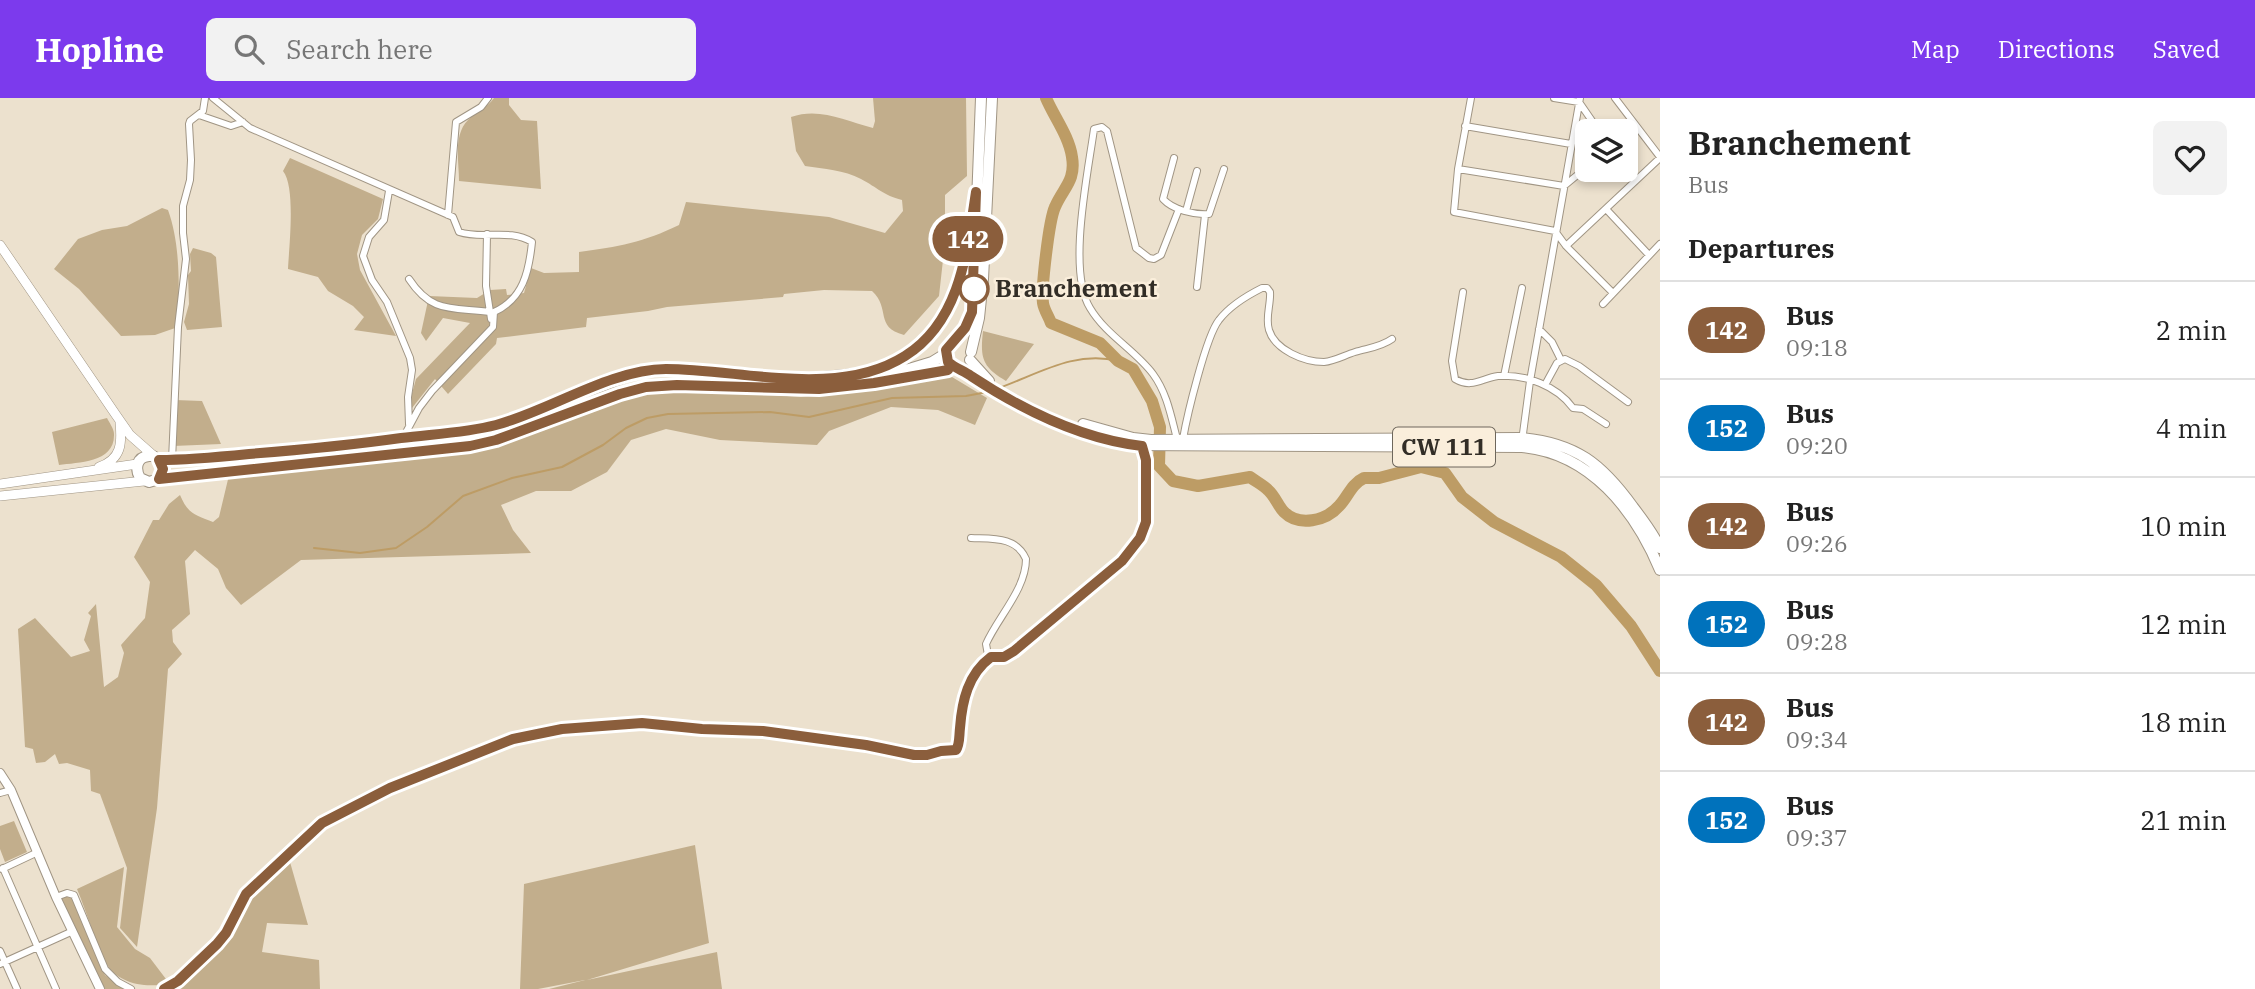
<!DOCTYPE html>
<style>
:root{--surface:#fff;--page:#f2f2f2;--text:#222;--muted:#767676;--line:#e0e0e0;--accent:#7c3aed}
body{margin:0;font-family:"IBM Plex Serif",serif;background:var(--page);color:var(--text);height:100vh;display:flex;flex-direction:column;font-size:26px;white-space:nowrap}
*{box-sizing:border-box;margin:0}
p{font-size:23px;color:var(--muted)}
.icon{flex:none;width:38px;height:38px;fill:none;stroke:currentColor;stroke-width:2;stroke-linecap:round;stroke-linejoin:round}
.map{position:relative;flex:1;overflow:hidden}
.drawer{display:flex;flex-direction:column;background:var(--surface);width:595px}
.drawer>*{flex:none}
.badge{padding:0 14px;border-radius:23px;font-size:24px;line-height:46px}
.fabs{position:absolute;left:1575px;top:21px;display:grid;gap:14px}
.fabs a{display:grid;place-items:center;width:63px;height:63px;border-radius:10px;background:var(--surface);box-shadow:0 4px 10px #0003;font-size:35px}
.map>.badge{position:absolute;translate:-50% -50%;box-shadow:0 0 0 4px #fff}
h2{padding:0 28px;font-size:26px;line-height:63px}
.round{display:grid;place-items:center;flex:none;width:74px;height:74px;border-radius:10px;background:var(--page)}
.head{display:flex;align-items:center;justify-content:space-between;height:119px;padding:0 28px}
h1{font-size:33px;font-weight:700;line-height:52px}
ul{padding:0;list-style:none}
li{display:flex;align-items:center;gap:21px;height:98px;padding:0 28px;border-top:2px solid var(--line)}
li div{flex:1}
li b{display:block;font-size:26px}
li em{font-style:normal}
li .badge{min-width:77px;font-weight:700;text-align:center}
header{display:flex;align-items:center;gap:42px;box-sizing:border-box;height:98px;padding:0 35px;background:var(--accent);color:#fff}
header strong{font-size:33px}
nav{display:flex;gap:38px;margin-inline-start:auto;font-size:24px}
.search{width:490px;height:63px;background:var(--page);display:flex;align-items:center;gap:18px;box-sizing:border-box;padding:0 24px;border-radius:10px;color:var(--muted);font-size:26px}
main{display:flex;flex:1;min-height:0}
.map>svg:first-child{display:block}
</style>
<header>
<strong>Hopline</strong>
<div class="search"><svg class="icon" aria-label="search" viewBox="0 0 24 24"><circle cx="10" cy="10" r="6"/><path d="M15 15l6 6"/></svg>Search here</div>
<nav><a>Map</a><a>Directions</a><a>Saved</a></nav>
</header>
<main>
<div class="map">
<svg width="1660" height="891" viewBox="0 0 1660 891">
<rect width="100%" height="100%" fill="#ece1ce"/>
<path fill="#c2ae8c" d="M494,0H509V7L521,22L537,23L541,91L459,83C459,63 453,37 468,22C476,14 487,10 494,0Z
M873,0H966L967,78L945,97V144L939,198L904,237C874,229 891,210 872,193L824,192L784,196L783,199L667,209L648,213L587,220L586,229L497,240L496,246L448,296L435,281L412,310L411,299L416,281L470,225L443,220L426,243L421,235L429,198L477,200L490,192L506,191L507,197L524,195L531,170L544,175L579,174V154C618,149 644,144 679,127L686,104L829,119L885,135L903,113L902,102C883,97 878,90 861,81C844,72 824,71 805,68L796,53L791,19C820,9 845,23 873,30L875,23Z
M290,60L383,101L378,121L362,137L357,156L360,172L396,238L354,232L364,219L353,208L328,193L318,179L288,171C289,149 296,89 283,73Z
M162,110L168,112C181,148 179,191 178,229L155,237L121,238L79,191L54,171L78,141L102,132L127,128Z
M193,150L211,155L216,159L222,229L187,232L184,224L189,206L188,177L191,173L190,156Z
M983,233L1034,246L1006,283C982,269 980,260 983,233Z
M952,279L987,300L975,327L938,312L891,309L829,333L817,347L720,342L666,331L631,342L607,374L571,393H536L501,407L513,432L531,455L301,462L241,507L226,490L218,471L195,452L185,463L190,516L172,532L173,544L182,556L168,571L157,710L137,849L120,830L127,770L100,696L91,693L90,672L67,665L59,666L55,656L45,664L36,665L33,651L25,649L18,531L35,520L71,559L90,553L84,542L91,518L88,515L96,506L104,589L118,579L124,555L121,547L145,520L150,484L134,459L153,422H159L169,406L180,397C188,416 195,417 213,424L219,419L230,373L470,348L645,291L699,292L801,299Z
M175,302L202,303L221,346L173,348Z
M107,320C109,324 114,331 114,336C115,365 78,364 59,367L52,334Z
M14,723L27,754L5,764L0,751V728Z
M695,747L709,845L587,882L717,854L722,891H549L585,882L538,891H520L524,786Z
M290,764L308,827L267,825L262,854L319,862L320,891H176L199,873L229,840L254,796Z
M124,769L117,829L135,851L150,860L169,885C147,891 116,886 105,863C94,840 87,815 77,791Z
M68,797L71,798L105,877L124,891H105L60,800Z"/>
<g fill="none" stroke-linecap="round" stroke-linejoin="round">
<path stroke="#bd9c65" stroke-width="2" d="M999,290C1038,276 1075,252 1118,263
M314,450L360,455L396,450L427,429L463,398L512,380L562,369L603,347L626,330L647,320L668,316L770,314L809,319L892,300L966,298L987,294"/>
<path stroke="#bd9c65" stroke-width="12" d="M1046,0C1054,19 1069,38 1072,59C1076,83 1063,90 1055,109C1049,122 1041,191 1043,205C1044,212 1049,219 1051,225L1100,245L1118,263L1133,271L1152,303L1160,329L1159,368L1173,383L1198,388L1250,379C1255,383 1263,387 1268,392C1275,398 1278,408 1284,414C1299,429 1326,423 1339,408C1348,399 1351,386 1364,380H1379L1421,369L1445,375L1462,399L1494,424L1561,459L1596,487L1631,528L1660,573"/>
<g stroke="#a09584" stroke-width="8">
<path id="minor" d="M213,0L250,30L453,119L459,134C483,142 509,130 532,144C529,174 523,201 494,214L493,229L432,293L419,310L403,340
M1471,0L1458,71L1454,114L1555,133L1566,148L1613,195
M1554,0L1579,4L1599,33
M1615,0L1660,59
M199,17L231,28L243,24
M1465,28L1571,46
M1626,38L1637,29
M1174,60L1163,101C1173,112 1194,117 1209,116L1224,71
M1458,71L1564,88L1587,69
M389,93L384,122L369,139L363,158L372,182L387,204L410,260L412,272L408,299L409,326
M1606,111L1649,157
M1186,113L1197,73
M448,117L456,24L481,9L488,0
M487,136L486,188L490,214
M1566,148L1660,60
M409,181C432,216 452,209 490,214L491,221
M1197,189L1205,117
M1463,194L1452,263L1455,281C1472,291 1482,280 1498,278C1526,276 1557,288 1573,310L1583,311L1606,326
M1603,206L1660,146
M1539,231L1552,244L1561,262
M1504,278L1522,190
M1545,287L1557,265L1565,261L1579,268L1628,304
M1177,341C1171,318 1167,295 1153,276C1135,252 1106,237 1090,210C1067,173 1088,75 1094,31L1102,29L1107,33L1136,150L1149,160L1154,161L1161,157L1179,111
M1183,341C1187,318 1206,238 1219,222C1229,209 1248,197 1262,190H1267L1270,194C1271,206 1265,220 1269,232C1275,252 1304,264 1324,264C1335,263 1345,257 1355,254C1368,250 1381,249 1392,241
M1522,343L1530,283L1580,0
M172,362L178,229L186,161L183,135V108L190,82L191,62L189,26L190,23L203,13L205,0
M971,440C992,441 1016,438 1026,461C1026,491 998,519 986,546L988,557L997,561L1014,553C1043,529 1127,469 1141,438C1150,418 1149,370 1142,348
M0,695L11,692
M3,770L56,891
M2,771L38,754
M56,799L67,795L74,797L105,871L118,884L131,891
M0,853L17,891
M0,866L73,833
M164,891L178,883L217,846L229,830L246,796L322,725L390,690L513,641L562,631L642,625L763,633L866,647L914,657L954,653C967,643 954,587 991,559"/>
</g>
<g stroke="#a09584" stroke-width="10">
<path id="tertiary" d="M0,675L11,692L56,799L100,891"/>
</g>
<g stroke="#a09584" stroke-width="10">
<path id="secondary" d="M0,147L116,317L130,337L155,359
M99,369C122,361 122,345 120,324
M0,386L137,366
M0,398L144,383"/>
</g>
<g stroke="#a09584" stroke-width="12">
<path id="trunk" d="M954,244L968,225L973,208L981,0
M971,254L979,220L983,181L992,0
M970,262L989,283
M958,269C973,278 988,290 1004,298C1043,320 1086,336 1130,347L1522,349C1590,355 1635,412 1660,472
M872,272C943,250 960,194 970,128
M1083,326L1133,340L1151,342L1522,340C1576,345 1602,366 1633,409C1643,422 1653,435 1660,450
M159,362L163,371L159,381L149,384L140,380C135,371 136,359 149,358C158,357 152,360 160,362C164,363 168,362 172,362L336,349L492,328L633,276L663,271L775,280H813L909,271L932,264L945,256
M159,381L470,348L496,342L620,296L646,289L677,287L819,291L923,278L955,269"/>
</g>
<use href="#minor" stroke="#fff" stroke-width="6"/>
<use href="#tertiary" stroke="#fff" stroke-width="8"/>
<use href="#secondary" stroke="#fff" stroke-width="9"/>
<use href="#trunk" stroke="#fff" stroke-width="10"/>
</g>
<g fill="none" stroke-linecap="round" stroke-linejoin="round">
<g stroke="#fff" stroke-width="16">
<path id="line" d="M164,891L178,883L217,846L226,835L246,796L322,725L390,690L513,641L562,631L642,625L702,631L763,633L866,647L914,657H927L941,653L956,652C960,646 959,638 960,630C962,603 968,576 991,559H1004L1014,553L1122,463L1140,440L1146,424V362L1142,348C1081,341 1021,311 971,278C964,273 955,270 948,264L946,252L965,230L972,214L976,94C967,153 961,223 905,258C837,301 741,271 666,271C611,271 549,313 496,327C465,335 433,336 401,340C351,347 300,352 249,356C219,359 189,362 159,362L163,371L159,381L470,348L496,342L620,296L646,289L677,287L819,291L874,285L948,272"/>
</g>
<use href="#line" stroke="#8b5e3c" stroke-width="10"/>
</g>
<circle fill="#fff" stroke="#8b5e3c" stroke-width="3.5" cx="974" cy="191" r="14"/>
<g text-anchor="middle" stroke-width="5" stroke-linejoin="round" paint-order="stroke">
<rect fill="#faeedb" stroke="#6e675c" stroke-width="2" x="1393" y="329.5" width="102" height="39" rx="5"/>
<g font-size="23" font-weight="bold" fill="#322d26">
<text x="1444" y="357">CW 111</text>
</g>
<g font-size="24" font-weight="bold" fill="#322d26" stroke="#faeedb" text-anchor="start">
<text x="995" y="199">Branchement</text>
</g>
</g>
</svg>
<div class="fabs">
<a><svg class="icon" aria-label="layers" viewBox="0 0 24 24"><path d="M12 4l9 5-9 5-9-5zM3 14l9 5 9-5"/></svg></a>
</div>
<b class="badge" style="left:968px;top:141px;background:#8b5e3c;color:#fff">142</b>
</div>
<section class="drawer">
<div class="head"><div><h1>Branchement</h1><p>Bus</p></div><a class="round"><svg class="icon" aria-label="heart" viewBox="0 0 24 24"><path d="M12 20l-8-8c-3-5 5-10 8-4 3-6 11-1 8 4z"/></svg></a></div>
<h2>Departures</h2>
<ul>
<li><span class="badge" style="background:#8b5e3c;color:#fff">142</span><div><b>Bus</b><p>09:18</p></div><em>2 min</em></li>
<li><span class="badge" style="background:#0072bc;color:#fff">152</span><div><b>Bus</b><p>09:20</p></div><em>4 min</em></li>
<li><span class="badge" style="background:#8b5e3c;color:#fff">142</span><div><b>Bus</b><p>09:26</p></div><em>10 min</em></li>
<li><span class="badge" style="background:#0072bc;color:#fff">152</span><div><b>Bus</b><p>09:28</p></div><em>12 min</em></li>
<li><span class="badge" style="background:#8b5e3c;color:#fff">142</span><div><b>Bus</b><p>09:34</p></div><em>18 min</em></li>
<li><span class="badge" style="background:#0072bc;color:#fff">152</span><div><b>Bus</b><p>09:37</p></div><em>21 min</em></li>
</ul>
</section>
</main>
